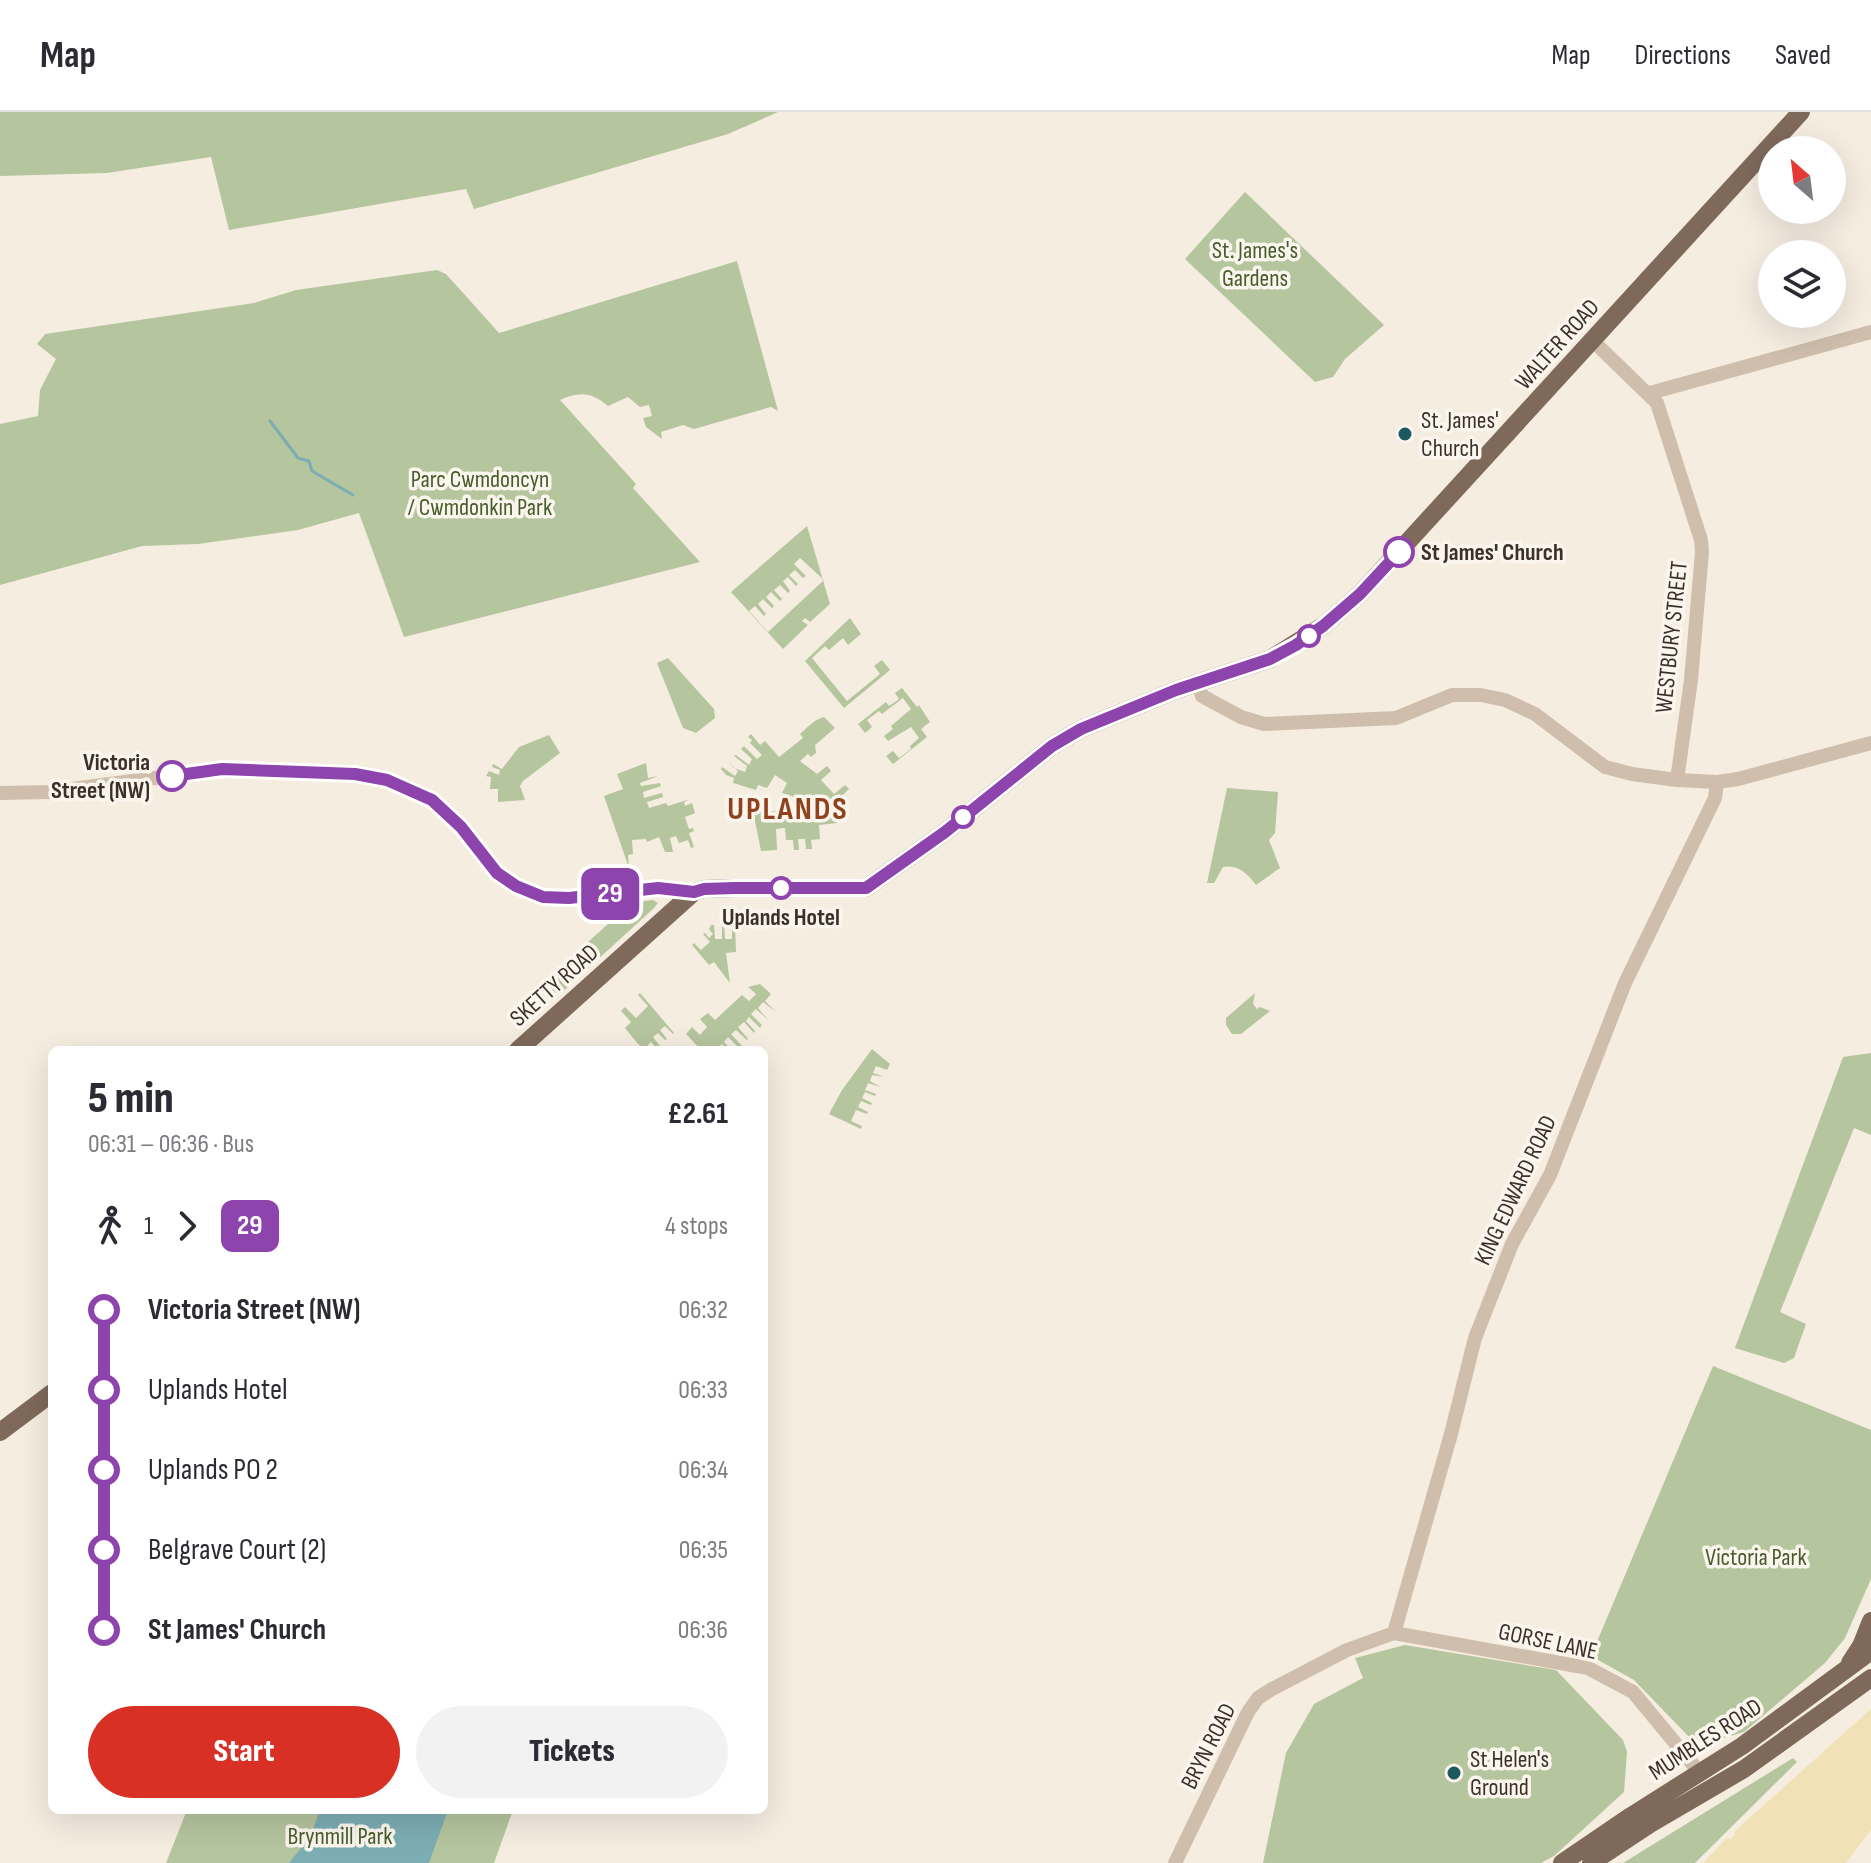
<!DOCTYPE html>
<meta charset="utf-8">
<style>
:root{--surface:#fff;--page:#f2f2f3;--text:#2b2b33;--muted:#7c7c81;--line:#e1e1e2;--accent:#d93025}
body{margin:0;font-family:"Sofia Sans Condensed",sans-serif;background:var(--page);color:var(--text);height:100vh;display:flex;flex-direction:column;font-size:30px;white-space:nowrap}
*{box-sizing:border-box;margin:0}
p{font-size:26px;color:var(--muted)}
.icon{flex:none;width:44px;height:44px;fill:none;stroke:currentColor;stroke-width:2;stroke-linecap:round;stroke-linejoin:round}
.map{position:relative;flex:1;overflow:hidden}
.side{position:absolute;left:48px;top:934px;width:720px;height:768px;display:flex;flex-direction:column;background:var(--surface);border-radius:12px;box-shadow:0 8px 32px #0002}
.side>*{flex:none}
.badge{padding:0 16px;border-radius:12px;font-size:28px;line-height:52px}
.needle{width:52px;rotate:332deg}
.buttons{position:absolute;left:1758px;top:24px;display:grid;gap:16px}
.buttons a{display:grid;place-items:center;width:88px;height:88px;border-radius:50%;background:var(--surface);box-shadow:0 8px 32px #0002;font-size:40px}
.map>.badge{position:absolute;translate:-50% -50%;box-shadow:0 0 0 4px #fff}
.legs{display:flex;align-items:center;gap:12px;height:88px;padding:0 40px;font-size:26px}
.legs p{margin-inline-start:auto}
.headline{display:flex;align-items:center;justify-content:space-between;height:136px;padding:0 40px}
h1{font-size:44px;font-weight:800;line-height:60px}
.cta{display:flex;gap:16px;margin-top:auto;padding:16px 40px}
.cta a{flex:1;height:92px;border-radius:48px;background:var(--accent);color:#fff;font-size:32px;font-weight:800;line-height:92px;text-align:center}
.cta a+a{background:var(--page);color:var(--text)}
ul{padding:0 40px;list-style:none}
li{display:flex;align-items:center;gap:28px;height:80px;font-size:30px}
li i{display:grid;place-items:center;width:12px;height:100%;margin:0 10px;background:currentColor}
li i::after{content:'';width:20px;height:20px;margin:-10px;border:6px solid;border-radius:50%;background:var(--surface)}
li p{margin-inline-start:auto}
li:first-child i{background:linear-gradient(#0000 50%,currentColor 0)}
li:last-child i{background:linear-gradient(currentColor 50%,#0000 0)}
header{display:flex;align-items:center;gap:48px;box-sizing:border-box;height:112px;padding:0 40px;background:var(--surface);border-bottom:2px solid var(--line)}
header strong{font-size:38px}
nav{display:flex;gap:44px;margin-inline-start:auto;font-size:28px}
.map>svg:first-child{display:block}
</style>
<header>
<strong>Map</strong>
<nav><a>Map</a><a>Directions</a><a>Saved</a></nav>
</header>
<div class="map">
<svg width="1871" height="1751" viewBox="0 0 1871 1751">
<rect width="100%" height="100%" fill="#f5ede0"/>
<path fill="#b5c59e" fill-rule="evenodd" d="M0,0H778L728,22L474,97L466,77L229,118L211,45L107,61L0,64Z
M1245,80L1384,213L1345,247L1333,265L1315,270L1185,147Z
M737,149L778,299L771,295L694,317L683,313L661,320L662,327L646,315L643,306L652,304L649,293L640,295L628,285L608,294C592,280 579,279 560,288L636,372L633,376L700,450L404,525L359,401L298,418L198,432L142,434L0,473V312L38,304L40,278L56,247L37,232L45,222L254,191L296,178L437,158L446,162L499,221Z
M807,414L830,492L810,510L805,506L802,509L808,513L783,537L731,480ZM800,446L824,468L768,520L749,499L755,494L764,504L766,502L758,492L763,487L772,496L774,494L766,485L771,480L780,489L782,487L774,478L780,473L788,481L790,479L783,469L788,465L796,474L798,472L789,463L795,458L803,466L806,464L794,452Z
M850,506L861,522L848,533L843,526L829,538L825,534L812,546L847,589L880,562L874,554L882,548L890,558L844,596L805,549Z
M668,546L714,597L715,606L696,621L683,616L657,551Z
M902,576L917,595L919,593L930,610L921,617L927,625L893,652L886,644L893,639L899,646L911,637L910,634L919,626L911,615L888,629L884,624L893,617L891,614L911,597L903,586L882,602L879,599L867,608L872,615L865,621L858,612L886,590L889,594L899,587L895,581Z
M824,605L835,616L815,633L816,641L811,645L808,642L800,649L817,662L827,654L831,659L821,668L834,682L845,673L849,677L831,694L837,711L819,713L820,727L811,728L812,737H806L805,727H798L799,738H794L793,728H786L785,716L776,717L777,738L761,739L753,699L796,700L800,687L782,681L787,671L775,663L767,676L758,673L756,678L733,671L734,666L726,663L721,657L722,655L735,664L738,659L728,650L734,656L745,660L747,654L734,644L736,643L749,653L752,647L741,637L744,634L757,647L762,643L750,631L752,628L748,625L751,622L760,633L765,629L779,645L803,626L800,622C808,615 812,609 824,605Z
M549,623L560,641L523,669L520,674L525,688L498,690V677H490L491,665L486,664L489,659L499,663L500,658L492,655L493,652L502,657L519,635Z
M646,651L648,666L658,664L640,671L641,674L660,671L661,674L643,680L644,686L662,681L663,685L647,690L649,696L666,691L668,694L690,687L684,690L685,694L692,691L695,701L685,705L689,717L693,716L694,719L689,721L694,735L691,736L688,728L679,731L676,724L670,726L673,740H665L659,725L647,730L646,727L632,728L633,742L628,743L629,756L604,684L623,677L617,662Z
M1227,676L1278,680L1275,721L1269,728L1280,756L1256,773C1248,762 1238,752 1223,755L1214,771H1207Z
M653,788L658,791L653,797L561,881H555L545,869L608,812L594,795Z
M711,813H714L715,827H722V813H724L725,827H732V814H735L736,840L726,841L730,871L714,850L709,853L692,833L694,831L701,838L710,830L703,822L705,821L709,826L713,822L709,817Z
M760,872L771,882L765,889L776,900L763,890L758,896L768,908L756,897L751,902L762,913L760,916L749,905L746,909L755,919L754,921L744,910L738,915L748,927L747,928L736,918L731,922L742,934L739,936L728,925L724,930L732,938H728L722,932L718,935L720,938H701L686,922L692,915L700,923L707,915L700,907L708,901L715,908L742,883L749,889L756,882L748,875Z
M640,881L674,921L673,922L665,914L660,918L667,927L665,928L658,921L653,925L660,934L657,937L651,930L643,938L625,916L631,910L621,899L625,895L636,906L648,894L638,883Z
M1255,881L1253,892L1257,897L1260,895L1270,899L1241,922H1232L1226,913V906Z
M872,937L890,952L887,958L876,954L873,961L884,965L872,963L870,969L880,975L868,971L865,978L876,982L875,984L865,980L862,986L872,991L871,993L861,989L858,995L868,1000L867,1002L856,998L851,1009L862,1014L861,1017L829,1002L842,978Z
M1871,941V1023L1854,1016L1780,1200L1806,1212L1794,1246L1784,1251L1735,1236L1843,945Z
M1713,1254L1871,1318V1467L1845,1526L1825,1551L1744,1620L1720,1627L1692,1628L1634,1568L1591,1544Z
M1405,1533L1556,1558L1623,1628L1627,1640L1624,1680L1554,1744L1541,1751H1263L1286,1641L1314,1592L1363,1566L1355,1546Z
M1793,1646L1797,1650L1695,1751H1623Z
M187,1698H513L494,1751H166Z"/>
<path fill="#f1e1b6" d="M1871,1597V1718L1846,1751H1703L1727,1726L1731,1727L1735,1722L1734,1720Z"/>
<path fill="#7dadb4" d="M320,1698H448L429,1751H289L310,1725Z"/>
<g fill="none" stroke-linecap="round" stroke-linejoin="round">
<path stroke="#7dadb4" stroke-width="3" d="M270,309L298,346L309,349L312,359L353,383"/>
<path stroke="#cebeab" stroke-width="14" d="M1592,228L1657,291L1701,428L1702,440L1691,568L1677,668
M1650,281L1871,220
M1198,572L1202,584L1241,605L1264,612L1396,606L1452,583H1481L1505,588L1535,602L1605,655L1632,662L1677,668L1717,670L1738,667L1871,631
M0,681L50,680L222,657L355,662L387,668L432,688L461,715L497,761L516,774L543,785L569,786L658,776L694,780
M1394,1521L1451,1322L1475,1226L1512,1132L1550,1063L1625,871L1715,686L1717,670
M1175,1751L1248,1600L1258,1586L1272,1577L1347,1538L1394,1521L1588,1556L1633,1580L1700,1661"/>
<path stroke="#7e695b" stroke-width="18" d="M518,938L694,780L704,777L735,776H866L945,720L1052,634L1081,617L1176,578L1270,547L1323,514L1360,482L1801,0
M0,1320L52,1281
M1850,1551L1861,1534L1871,1509
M1562,1751L1631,1704L1742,1634L1871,1539
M1591,1751L1650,1712L1744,1657L1871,1566"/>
</g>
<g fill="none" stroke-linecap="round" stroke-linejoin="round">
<g stroke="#fff" stroke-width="18">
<path id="line-1" d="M172,664L222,657L355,662L387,668L432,688L461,715L497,761L516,774L543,785L569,786L658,776L694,780L704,777L735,776H866L945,720L1052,634L1081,617L1176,578L1270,547L1296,533L1323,514L1360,482L1399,440"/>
</g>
<use href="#line-1" stroke="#8e44ad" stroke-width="12"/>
</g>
<g fill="#1d5760" stroke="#fbf6ed" stroke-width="3">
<circle cx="1405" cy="322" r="8"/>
<circle cx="1454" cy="1661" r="8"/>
</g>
<g fill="#fff" stroke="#8e44ad" stroke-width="4">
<circle cx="1399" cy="440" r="14"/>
<circle cx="1309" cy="524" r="10"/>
<circle cx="172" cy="664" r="14"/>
<circle cx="963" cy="705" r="10"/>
<circle cx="781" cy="776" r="10"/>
</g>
<g text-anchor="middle" stroke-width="7" stroke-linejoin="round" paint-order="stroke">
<g font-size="24" fill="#475c2c" stroke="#fbf6ed">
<text x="1255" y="146">St. James's<tspan x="1255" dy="28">Gardens</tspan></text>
<text x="480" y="375">Parc Cwmdoncyn<tspan x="480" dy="28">/ Cwmdonkin Park</tspan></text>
<text x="1756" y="1453">Victoria Park</text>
<text x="340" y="1732">Brynmill Park</text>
</g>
<g font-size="24" fill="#3c312a" stroke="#fbf6ed">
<text transform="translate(1557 232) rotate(-48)" y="8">WALTER ROAD</text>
<text transform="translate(1671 525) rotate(-84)" y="8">WESTBURY STREET</text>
<text transform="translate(554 873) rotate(-42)" y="8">SKETTY ROAD</text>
<text transform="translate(1515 1078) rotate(-65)" y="8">KING EDWARD ROAD</text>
<text transform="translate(1548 1529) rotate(12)" y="8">GORSE LANE</text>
<text transform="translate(1705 1627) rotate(-33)" y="8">MUMBLES ROAD</text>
<text transform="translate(1208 1634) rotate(-63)" y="8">BRYN ROAD</text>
</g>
<g font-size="24" fill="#3c312a" stroke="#fbf6ed" text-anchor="start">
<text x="1421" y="316">St. James'<tspan x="1421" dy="28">Church</tspan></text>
<text x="1470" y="1655">St Helen's<tspan x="1470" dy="28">Ground</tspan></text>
</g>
<g font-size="24" font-weight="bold" fill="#3c312a" stroke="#fbf6ed" text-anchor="start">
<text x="1421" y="448">St James' Church</text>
<text x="150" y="658" text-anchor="end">Victoria<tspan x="150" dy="28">Street (NW)</tspan></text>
<text x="781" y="813" text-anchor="middle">Uplands Hotel</text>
</g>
<g font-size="32" font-weight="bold" letter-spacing="2" fill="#90421e" stroke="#fbf6ed">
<text x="788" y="707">UPLANDS</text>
</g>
</g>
</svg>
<div class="buttons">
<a><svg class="needle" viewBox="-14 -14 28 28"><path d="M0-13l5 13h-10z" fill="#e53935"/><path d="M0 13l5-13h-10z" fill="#7c7c81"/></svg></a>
<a><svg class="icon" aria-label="layers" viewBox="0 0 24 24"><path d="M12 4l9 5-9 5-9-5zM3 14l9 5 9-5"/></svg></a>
</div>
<b class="badge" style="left:610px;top:782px;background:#8e44ad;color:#fff">29</b>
<section class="side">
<div class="headline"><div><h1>5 min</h1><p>06:31 – 06:36 · Bus</p></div><b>£2.61</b></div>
<div class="legs"><svg class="icon" aria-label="walk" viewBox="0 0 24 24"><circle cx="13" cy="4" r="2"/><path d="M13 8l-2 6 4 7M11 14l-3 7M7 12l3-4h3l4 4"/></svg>1<svg class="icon" aria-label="forward" viewBox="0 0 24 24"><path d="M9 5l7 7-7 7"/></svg><b class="badge" style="background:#8e44ad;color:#fff">29</b><p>4 stops</p></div>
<ul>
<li><i style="color:#8e44ad"></i><b>Victoria Street (NW)</b><p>06:32</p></li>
<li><i style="color:#8e44ad"></i><span>Uplands Hotel</span><p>06:33</p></li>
<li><i style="color:#8e44ad"></i><span>Uplands PO 2</span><p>06:34</p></li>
<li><i style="color:#8e44ad"></i><span>Belgrave Court (2)</span><p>06:35</p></li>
<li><i style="color:#8e44ad"></i><b>St James' Church</b><p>06:36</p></li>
</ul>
<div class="cta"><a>Start</a><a>Tickets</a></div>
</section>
</div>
